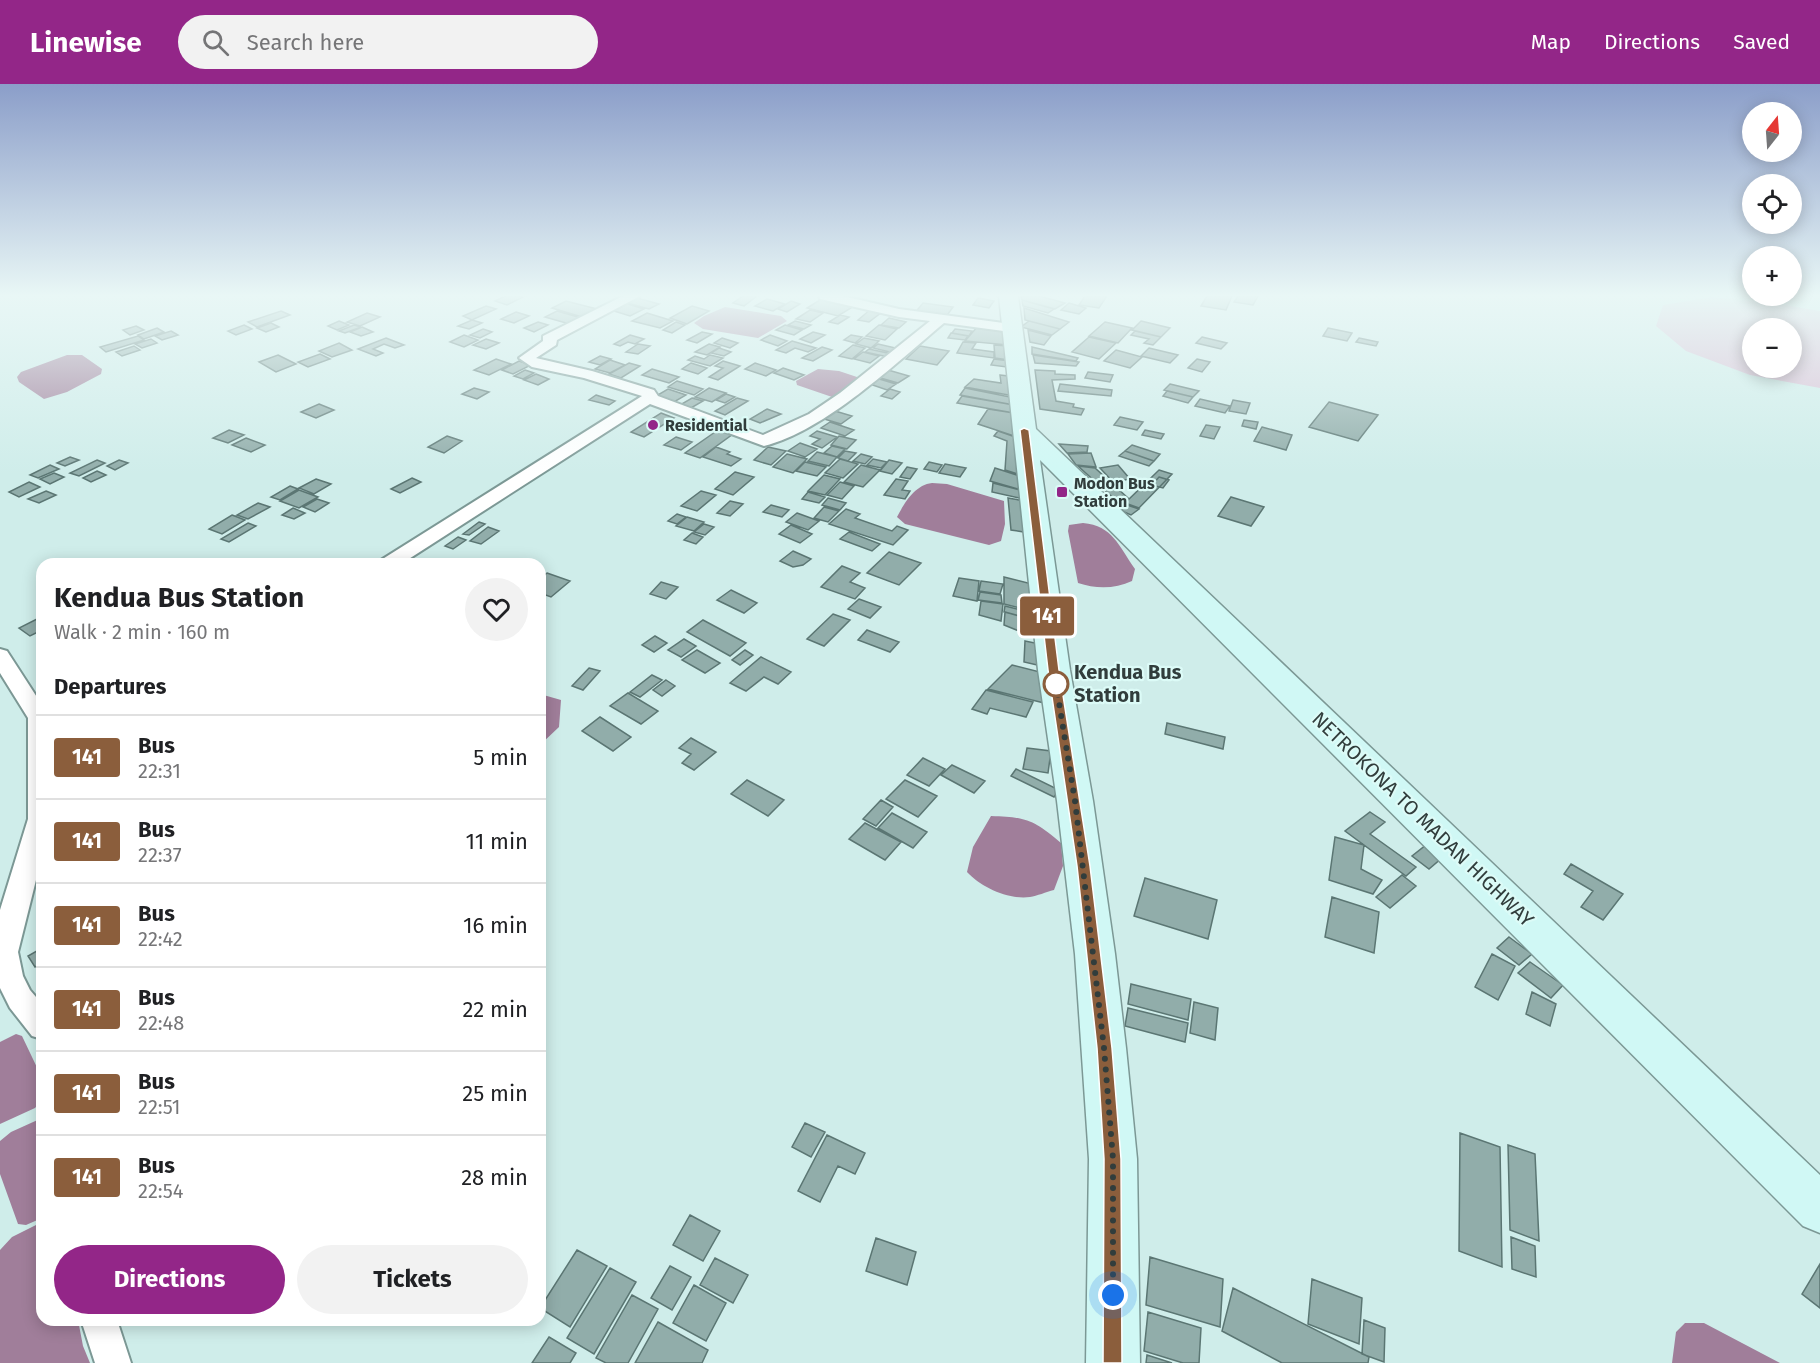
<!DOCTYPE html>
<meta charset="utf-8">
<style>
:root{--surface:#fff;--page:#f2f2f2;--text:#202124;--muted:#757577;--line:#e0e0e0;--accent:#932688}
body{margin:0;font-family:"Fira Sans",sans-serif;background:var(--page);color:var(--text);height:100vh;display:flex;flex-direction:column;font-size:22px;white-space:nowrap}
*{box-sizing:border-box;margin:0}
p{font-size:20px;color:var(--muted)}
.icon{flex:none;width:33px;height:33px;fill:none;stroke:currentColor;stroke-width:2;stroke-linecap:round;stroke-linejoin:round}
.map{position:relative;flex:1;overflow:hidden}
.panel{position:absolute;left:36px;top:474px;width:510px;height:768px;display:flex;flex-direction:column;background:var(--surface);border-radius:18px;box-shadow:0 3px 15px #0003}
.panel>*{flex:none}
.badge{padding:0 12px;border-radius:4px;font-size:21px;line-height:39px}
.needle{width:39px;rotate:17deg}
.fabs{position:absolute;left:1742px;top:18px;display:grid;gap:12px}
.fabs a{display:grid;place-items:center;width:60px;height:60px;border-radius:50%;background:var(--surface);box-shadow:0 3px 15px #0003;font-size:30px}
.you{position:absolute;width:30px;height:30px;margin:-15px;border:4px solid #fff;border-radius:50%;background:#1a73e8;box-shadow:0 0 0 9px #1a73e833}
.map>.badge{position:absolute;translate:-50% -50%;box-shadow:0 0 0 3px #fff}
h2{padding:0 18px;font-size:22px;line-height:54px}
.round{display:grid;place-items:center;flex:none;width:63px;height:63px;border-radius:32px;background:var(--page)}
.overview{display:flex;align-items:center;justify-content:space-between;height:102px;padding:0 18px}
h1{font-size:28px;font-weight:700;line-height:45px}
.action{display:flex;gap:12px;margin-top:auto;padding:12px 18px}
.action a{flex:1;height:69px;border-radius:36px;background:var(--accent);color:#fff;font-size:24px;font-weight:700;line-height:69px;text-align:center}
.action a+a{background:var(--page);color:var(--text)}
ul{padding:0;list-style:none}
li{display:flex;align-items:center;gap:18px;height:84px;padding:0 18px;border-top:2px solid var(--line)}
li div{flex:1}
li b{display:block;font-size:22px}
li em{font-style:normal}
li .badge{min-width:66px;font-weight:700;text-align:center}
header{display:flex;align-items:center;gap:36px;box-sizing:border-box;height:84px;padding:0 30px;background:var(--accent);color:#fff}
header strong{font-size:28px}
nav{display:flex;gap:33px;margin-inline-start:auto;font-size:21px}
.search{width:420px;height:54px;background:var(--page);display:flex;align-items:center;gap:15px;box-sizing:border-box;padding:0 21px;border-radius:33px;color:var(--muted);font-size:22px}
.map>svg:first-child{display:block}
</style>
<header>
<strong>Linewise</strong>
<div class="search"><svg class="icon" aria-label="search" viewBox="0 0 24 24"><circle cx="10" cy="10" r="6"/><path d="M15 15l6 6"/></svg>Search here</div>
<nav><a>Map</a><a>Directions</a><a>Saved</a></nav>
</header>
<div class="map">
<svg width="1820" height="1279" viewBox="0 0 1820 1279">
<rect width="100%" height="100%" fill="#cfedea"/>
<path fill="#dabed4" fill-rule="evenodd" d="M1712,213L1778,220L1820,227V304L1750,291L1686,267L1656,242L1663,221ZM1752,244H1791V284H1752Z"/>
<path fill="#a07e9a" d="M725,223L781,232L787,237L758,254L703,245L694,239L704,232Z
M67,271H82L102,285L101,290L67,308L44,315L19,298L17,293L21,288Z
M818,285L839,287L860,294L835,314L797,301L796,297Z
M932,399L947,400L1004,417L1005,440L1001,457L989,461L905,440L897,433C905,418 915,401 932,399Z
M1083,439C1113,442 1118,461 1135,485L1132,497C1115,505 1096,505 1078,499L1068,447L1069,441Z
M540,610L561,616L559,643L540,661Z
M991,732C1026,733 1034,736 1061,759L1063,782L1054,806C1046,808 1037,812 1030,813C1008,816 981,803 967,788L973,763Z
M16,950L22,952L42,994V1016L35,1024L0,1040V958Z
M42,1034V1134L26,1141L18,1140L0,1090V1057L11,1048Z
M42,1138V1236H78L83,1262L90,1279H0V1166L12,1153Z
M1685,1239H1704L1780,1279H1672L1676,1248Z"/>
<path fill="#91adaa" stroke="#5b7673" stroke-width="1.5" d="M506,212H519L523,213L507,221L495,217Z
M743,212H757L744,222L733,219Z
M1021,212H1039L1065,219L1055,225L1022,216Z
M1085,212H1107L1099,224L1079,221Z
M1207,212H1232L1226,226L1201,222Z
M1238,212H1258L1253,221L1234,218Z
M637,214L659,220L649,225L627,219Z
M823,214L854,222L838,232L807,224Z
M978,214L994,217L989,224L973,221Z
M767,215L785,220L773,227L755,222Z
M1022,216L1054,225L1048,229L1023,222Z
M566,217L597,225L582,233L552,224Z
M791,217L800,220L787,228L778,225Z
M625,219L644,225L630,232L611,226Z
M923,219L953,223L945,234L914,230Z
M1069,219L1086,224L1079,230L1061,226Z
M486,222L496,225L472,236L463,232Z
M692,222L709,227L687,240L670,234Z
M1024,224L1069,238L1060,245L1025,236Z
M871,225L882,228L869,238L858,236Z
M810,226L823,229L810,238L796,235Z
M281,227L290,231L257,243L248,238Z
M557,227L585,235L573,241L545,233Z
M516,228L529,232L514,239L501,235Z
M367,229L380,233L360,242L347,238Z
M647,229L673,237L660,244L632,237Z
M840,231L849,233L838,240L829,238Z
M889,234L906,238L899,244L881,241Z
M472,236L482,239L469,245L458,242Z
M339,237L349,241L337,246L328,242Z
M795,237L811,241L804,245L788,241Z
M1029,237L1060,245L1052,251L1021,243Z
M1141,237L1170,244L1161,253L1132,246Z
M538,238L548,241L534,248L524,244Z
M676,238L685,241L672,249L663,246Z
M1105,238L1132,244L1118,259L1089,252Z
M271,239L279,243L266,248L257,244Z
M244,241L252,245L236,251L228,247Z
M354,241L361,243L345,249L339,247Z
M785,241L802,246L794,251L776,246Z
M879,241L897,245L885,256L866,252Z
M136,242L144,246L130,251L123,246Z
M978,242L1007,245L1008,261L965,257Z
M362,243L373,248L361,252L350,248Z
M157,244L164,248L144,255L138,251Z
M1328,244L1352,249L1347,257L1323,252Z
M483,245L492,248L480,254L470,251Z
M955,245L972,247L969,252L952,249Z
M1028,246L1051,252L1044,261L1030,258Z
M171,247L178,251L162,256L155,252Z
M1135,247L1161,253L1153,261L1144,259L1149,255L1131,251Z
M702,248L712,250L697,259L687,256Z
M813,248L825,251L811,259L800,255Z
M951,249L968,252L965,256L948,254Z
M464,251L478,256L464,263L450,258Z
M630,251L644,255L635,260L628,258L620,262L614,260Z
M770,251L787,257L778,262L761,256Z
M851,251L862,253L855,259L844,256Z
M138,252L144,256L106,268L100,263Z
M1089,253L1116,259L1099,275L1072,268Z
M1202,253L1227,259L1221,265L1196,259Z
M386,254L404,261L395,264L384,260L373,265L383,269L376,272L358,265Z
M722,254L738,259L730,264L714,259Z
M864,254L879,257L871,264L856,260Z
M1359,254L1378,258L1376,262L1356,258Z
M151,255L157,259L142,264L135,260Z
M486,255L499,259L486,265L473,261Z
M792,257L816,264L808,268L795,264L786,269L776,266Z
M963,258L976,259L972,265L994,268V274L957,269Z
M339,259L352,266L332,273L319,267Z
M638,260L650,262L638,270L626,268Z
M709,260L720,263L707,271L695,268Z
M878,260L900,265L894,269L873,264Z
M853,261L865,264L852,275L839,272Z
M994,261L1008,262L1009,276L995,274Z
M134,262L140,266L122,272L116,268Z
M920,262L949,267L937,281L906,275Z
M822,263L832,266L813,277L802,274Z
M1032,263L1078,274L1076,277L1032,270Z
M719,264L731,268L724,272L711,269Z
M1149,264L1178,271L1170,279L1141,272Z
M869,265L892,270L888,273L865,268Z
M1116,266L1142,273L1130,284L1104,277Z
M863,268L879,272L870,279L854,275Z
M320,270L330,275L308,283L298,278Z
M278,271L296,280L276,288L259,278Z
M710,271L723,274L710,282L688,276L695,272L704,275Z
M1033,271L1079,278L1076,282L1035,279Z
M600,272L611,275L600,281L589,278Z
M496,275L511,280L489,291L474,286Z
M994,275L1010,277L1007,283L991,281Z
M1197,275L1210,278L1202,288L1188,284Z
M610,276L625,281L610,289L595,285Z
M519,277L531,281L513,290L502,286Z
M723,277L740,282L718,296L709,293L723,284L715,282Z
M629,279L640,282L621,294L609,290Z
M691,279L707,284L698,290L682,285Z
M755,279L776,286L766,292L745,285Z
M783,284L804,291L794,296L774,289Z
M652,285L679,293L669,299L642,291Z
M525,286L534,289L523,295L514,292Z
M888,286L909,292L898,299L877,293Z
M1035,286L1055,287V290L1075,291V295L1052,296L1056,317L1074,320L1073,323L1084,325L1081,331L1040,325Z
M1088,288L1113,291L1110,298L1085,294Z
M536,290L549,295L538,301L524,296Z
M1000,291L1017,293L1019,313L965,303L974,295L1001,299Z
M876,294L896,300L887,306L867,299Z
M677,297L703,305L694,311L668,303Z
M1060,300L1112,306L1111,312L1058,307Z
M1170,300L1199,307L1193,313L1164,306Z
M474,304L489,308L477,315L462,310Z
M709,304L726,309L712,318L695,313Z
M965,304L1015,314L1014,321L960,311Z
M668,305L686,311L674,318L656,312Z
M890,305L900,308L892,315L881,312Z
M1167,307L1193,313L1188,319L1163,312Z
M726,310L735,313L725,319L716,316Z
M596,311L615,317L609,321L589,316Z
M962,312L1014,321V329L957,319Z
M692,314L703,317L691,324L680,321Z
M737,314L748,317L725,331L715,327Z
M1200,315L1230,322L1225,329L1195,322Z
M1233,316L1250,319L1246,330L1229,327Z
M1329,318L1378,331L1358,357L1309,343Z
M319,320L334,326L316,334L301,328Z
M767,325L781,330L760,339L750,335Z
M988,325L1014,329L1020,354L978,340Z
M835,327L852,332L841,340L824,335Z
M661,329L674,334L644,353L631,348Z
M1120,333L1143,338L1137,346L1114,341Z
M1244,336L1258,338L1256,345L1242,342Z
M830,338L854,346L845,352L821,344Z
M1206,341L1220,343L1214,355L1200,352Z
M1262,343L1292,351L1286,366L1254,357Z
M229,346L244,351L228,359L213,354Z
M718,346L733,350L700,374L685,369Z
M1145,346L1164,350L1161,355L1142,351Z
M817,347L837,353L822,364L812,360L820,355L810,352Z
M998,347L1021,355V391L1005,386L1007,357L994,352Z
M447,352L462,357L444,369L428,363Z
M839,352L856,356L847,365L831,361Z
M676,353L692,358L681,366L664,361Z
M246,354L265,361L251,368L232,361Z
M800,359L817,365L805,373L788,367Z
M1059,360L1088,362L1087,368L1067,369Z
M1132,361L1160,370L1154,377L1125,367Z
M832,362L845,365L837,373L824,369Z
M716,363L730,368L727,370L741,375L731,382L703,373Z
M768,363L786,367L771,381L754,376Z
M845,367L856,369L848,377L838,374Z
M1125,367L1154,377L1149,382L1119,372Z
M817,368L837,373L829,382L808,377Z
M1091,369L1096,383L1076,381L1068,370Z
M787,370L807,375L793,389L773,383Z
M861,370L872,373L865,380L853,377Z
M70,373L79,376L65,382L57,379Z
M840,375L858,380L843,394L825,389Z
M873,375L887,378L881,384L867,381Z
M97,376L105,379L79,392L70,389Z
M119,376L128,379L115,386L107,382Z
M889,376L902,379L892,390L880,387Z
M805,378L826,383L817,392L796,387Z
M929,378L942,381L937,388L924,385Z
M945,380L966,384L960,393L939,389Z
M50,381L59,385L38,394L30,391Z
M861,381L880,386L863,403L844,398Z
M1118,381L1130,395L1113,398L1100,384Z
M1078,382L1095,384L1129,415L1121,421Z
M907,383L917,385L910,395L900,393Z
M995,384L1023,393L1018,405L990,397Z
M1159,386L1172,390L1139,424L1125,419Z
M97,387L106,391L91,398L83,394Z
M735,388L754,393L733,411L715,405Z
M54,389L64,393L50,400L40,395Z
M824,391L840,395L825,411L808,407Z
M1159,393L1169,396L1163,404L1152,401Z
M412,394L421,398L400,409L391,405Z
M316,395L331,400L314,410L299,404Z
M896,395L908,397L902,406L910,407L905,415L884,411Z
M29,398L40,403L19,413L9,408Z
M840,398L854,402L842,415L827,411Z
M993,399L1024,407V415L992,408Z
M290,402L298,405L280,416L271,413Z
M299,406L318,413L299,424L280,417Z
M46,407L56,411L39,419L28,415Z
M701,407L716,411L697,427L681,422Z
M808,408L825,413L819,419L802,415Z
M1231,413L1264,423L1251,442L1218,432Z
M828,414L846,419L840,426L822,421Z
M1008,414L1025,417L1030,449L1011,446Z
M317,415L329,419L315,428L303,423Z
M730,417L743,420L730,432L717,429Z
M258,419L270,423L248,435L237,431Z
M1124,420L1139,425L1131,431L1117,425Z
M771,421L789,426L782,433L763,428Z
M824,423L839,427L828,438L814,434Z
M293,424L305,429L294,435L282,431Z
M846,425L860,430L855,434L892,447L897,442L908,446L893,461L829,440Z
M797,429L819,437L808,446L786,438Z
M677,430L686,433L677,440L668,437Z
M232,431L245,436L222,450L209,445Z
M687,433L704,438L694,447L676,442Z
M479,438L485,440L469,451L463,450Z
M248,439L256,442L229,458L221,455Z
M704,440L714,443L705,451L694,448Z
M791,441L812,450L800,459L779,450Z
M488,443L499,447L481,460L470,457Z
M849,448L880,460L872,467L840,455Z
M692,449L703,453L696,460L684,456Z
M458,453L466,456L453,465L445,462Z
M793,467L811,475L803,481L793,483L780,477Z
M889,468L921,479L899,501L867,489Z
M842,482L860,489L850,498L865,504L855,515L821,503Z
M547,489L570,497L551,513L540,509V495Z
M1004,493L1040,502L1041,529L1004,520Z
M959,494L979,497L977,517L953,512Z
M981,497L1003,500L1000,510L979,507Z
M661,498L678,503L666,515L650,510Z
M731,506L757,519L744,529L717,516Z
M980,508L1001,511L1002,519L978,516Z
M859,515L881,523L870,534L848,525Z
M981,517L1003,520L1001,537L979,531Z
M1005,522L1042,531L1041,537L1004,528Z
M1005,528L1041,538L1039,555L1004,541Z
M833,530L850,536L824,562L807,555Z
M41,533L42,546L30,552L19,544Z
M703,536L746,559L730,572L687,548Z
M867,546L899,558L890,568L858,556Z
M655,552L667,559L654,568L642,561Z
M684,555L696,562L681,573L668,566Z
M1025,557L1045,561L1046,583L1024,578Z
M697,566L720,579L705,589L682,576Z
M745,566L753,571L740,581L732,576Z
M761,573L791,588L778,600L764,593L746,607L730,599Z
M1012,581L1048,590L1052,621L988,605Z
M589,584L600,587L583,606L572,602Z
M652,591L662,596L640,613L630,608Z
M666,596L675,602L662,612L653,606Z
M986,606L1033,618L1026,633L990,624L987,630L972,625Z
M628,609L658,627L641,640L610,622Z
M600,633L631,653L613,667L582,647Z
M1167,639L1225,653L1223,665L1165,650Z
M691,654L716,668L694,686L682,679L691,670L679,664Z
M1027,664L1051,667L1048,689L1023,685Z
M923,674L945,685L929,702L907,691Z
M952,681L985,697L974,709L941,691Z
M1016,685L1059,706L1054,713L1011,692Z
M747,696L784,716L768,732L731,710Z
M905,696L937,712L918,733L886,715Z
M881,716L893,723L876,742L863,735Z
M1370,728L1385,738L1370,750L1416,783L1406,792L1345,747Z
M892,729L927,748L913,764L878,744Z
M865,739L901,758L885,776L849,755Z
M1335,753L1364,761L1361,785L1382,796L1373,810L1329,796Z
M1426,761L1443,773L1429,785L1412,772Z
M1571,780L1623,810L1603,836L1581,823L1593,807L1564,790Z
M1402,791L1416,802L1390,824L1376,813Z
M1145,794L1217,816L1208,855L1134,832Z
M1332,813L1379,828L1374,869L1325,853Z
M1509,853L1532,870L1519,881L1497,864Z
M42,864V879L35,883L28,872Z
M1492,870L1515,882L1498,916L1475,903Z
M1530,878L1563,901L1551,914L1518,889Z
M1131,900L1191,915L1188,936L1128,920Z
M1532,908L1556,920L1550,942L1526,930Z
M1194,918L1218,924L1215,956L1190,949Z
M1128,924L1188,939L1185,958L1125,942Z
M805,1039L825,1048L811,1073L792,1063Z
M1460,1049L1500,1063L1502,1183L1459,1167Z
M827,1051L865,1069L855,1090L838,1082L820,1118L798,1107Z
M1508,1061L1535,1070L1539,1157L1510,1146Z
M690,1131L720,1147L703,1177L673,1161Z
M1511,1153L1535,1162L1536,1193L1512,1185Z
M876,1154L916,1168L907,1201L866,1187Z
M577,1166L607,1182L570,1243L540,1224Z
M1150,1173L1223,1195L1220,1243L1146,1221Z
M715,1174L748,1191L733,1219L700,1201Z
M1820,1180V1224L1802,1210Z
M670,1182L691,1193L672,1226L651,1214Z
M610,1184L636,1198L594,1270L567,1254Z
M1312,1195L1362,1214L1359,1260L1308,1240Z
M694,1201L726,1219L706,1257L673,1239Z
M1233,1204L1369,1273L1368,1279H1282L1222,1247Z
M632,1211L658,1225L628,1279H606L596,1274Z
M1148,1228L1201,1244L1199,1279H1183L1144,1267Z
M1364,1236L1385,1244L1384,1278L1362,1270Z
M658,1238L708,1266L702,1279H635Z
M549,1253L576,1269L570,1279H532Z
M1147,1271L1172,1279H1146Z"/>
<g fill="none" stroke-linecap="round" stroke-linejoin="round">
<g stroke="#7c9895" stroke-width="4">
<path id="minor" d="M623,212H640L557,256L556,261L536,274L592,287L654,306L658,312L763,351L809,330L840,309L930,237L899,233L820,215L819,212H843L899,225L1011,240L1018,244L1011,248L944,239C896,279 825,347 764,362L650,320L401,480H379L381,476L642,312L584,294L532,283L519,274L543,257V252Z
M0,565L7,567L42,621V772L18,868L23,892L30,906L42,920V955L32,952L10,924L0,904V826L28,735V634L0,589Z
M81,1236H117L131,1279H95Z"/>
</g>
<g stroke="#7c9895" stroke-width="3">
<path id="secondary" d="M999,212H1018L1036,345L1820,1091V1149L1803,1142L1040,376L1070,586L1093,717L1115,870L1126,964L1137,1075L1140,1279H1086L1089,1075L1075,870L1057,717L1038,586Z"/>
</g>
<use href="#minor" fill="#fff" fill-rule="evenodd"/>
<use href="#secondary" fill="#d0f8f5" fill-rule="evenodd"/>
</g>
<linearGradient id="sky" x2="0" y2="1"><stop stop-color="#8b9ec9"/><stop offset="0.54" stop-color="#e9f7f6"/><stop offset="1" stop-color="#e9f7f6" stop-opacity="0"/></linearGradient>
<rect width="1820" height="391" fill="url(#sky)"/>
<path fill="#8b5e3c" stroke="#fff" stroke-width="1.5" d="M1024,344L1029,346L1059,586L1090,782L1112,964L1121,1075L1122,1279H1103L1104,1075L1097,964L1077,782L1048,586L1020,346Z"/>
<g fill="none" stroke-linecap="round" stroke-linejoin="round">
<path stroke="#313d3c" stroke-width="6" stroke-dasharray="0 10.8" d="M1056,600L1075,717L1104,964L1113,1075V1211"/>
</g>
<g fill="#932688" stroke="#dcfbf7" stroke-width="2">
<circle cx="653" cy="341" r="6"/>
<rect x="1056" y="402" width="12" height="12" rx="3"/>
</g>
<circle fill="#fff" stroke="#8b5e3c" stroke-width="3" cx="1056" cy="600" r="12"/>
<g text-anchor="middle" stroke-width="4.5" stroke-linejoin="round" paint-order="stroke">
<g font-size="16" font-weight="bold" fill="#313d3c" stroke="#dcfbf7" text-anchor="start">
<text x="665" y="347">Residential</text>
<text x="1074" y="405">Modon Bus<tspan x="1074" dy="18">Station</tspan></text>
</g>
<g font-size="20" font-weight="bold" fill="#313d3c" stroke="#dcfbf7" text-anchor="start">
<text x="1074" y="595">Kendua Bus<tspan x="1074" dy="23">Station</tspan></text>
</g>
<g font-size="20" fill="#313d3c" stroke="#dcfbf7">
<text transform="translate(1423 735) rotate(44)" y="7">NETROKONA TO MADAN HIGHWAY</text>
</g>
</g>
</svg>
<div class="fabs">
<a><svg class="needle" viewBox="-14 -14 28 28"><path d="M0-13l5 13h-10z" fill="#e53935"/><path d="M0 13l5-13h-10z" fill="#757577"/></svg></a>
<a><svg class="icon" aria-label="locate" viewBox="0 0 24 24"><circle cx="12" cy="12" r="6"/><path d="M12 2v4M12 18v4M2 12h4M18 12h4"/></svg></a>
<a>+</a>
<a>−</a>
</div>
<div class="you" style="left:1113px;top:1211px"></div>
<b class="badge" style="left:1047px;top:532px;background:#8b5e3c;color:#fff">141</b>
<section class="panel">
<div class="overview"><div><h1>Kendua Bus Station</h1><p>Walk · 2 min · 160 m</p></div><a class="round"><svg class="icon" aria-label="heart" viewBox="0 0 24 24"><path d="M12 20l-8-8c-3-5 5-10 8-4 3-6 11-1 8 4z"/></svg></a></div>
<h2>Departures</h2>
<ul>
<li><span class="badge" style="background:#8b5e3c;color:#fff">141</span><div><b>Bus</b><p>22:31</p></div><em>5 min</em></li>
<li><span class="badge" style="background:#8b5e3c;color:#fff">141</span><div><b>Bus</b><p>22:37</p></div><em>11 min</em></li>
<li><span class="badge" style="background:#8b5e3c;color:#fff">141</span><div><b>Bus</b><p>22:42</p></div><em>16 min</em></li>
<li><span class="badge" style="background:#8b5e3c;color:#fff">141</span><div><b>Bus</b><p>22:48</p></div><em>22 min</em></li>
<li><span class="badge" style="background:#8b5e3c;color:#fff">141</span><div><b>Bus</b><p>22:51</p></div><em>25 min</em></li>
<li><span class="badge" style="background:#8b5e3c;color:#fff">141</span><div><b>Bus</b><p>22:54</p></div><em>28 min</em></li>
</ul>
<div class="action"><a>Directions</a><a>Tickets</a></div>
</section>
</div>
